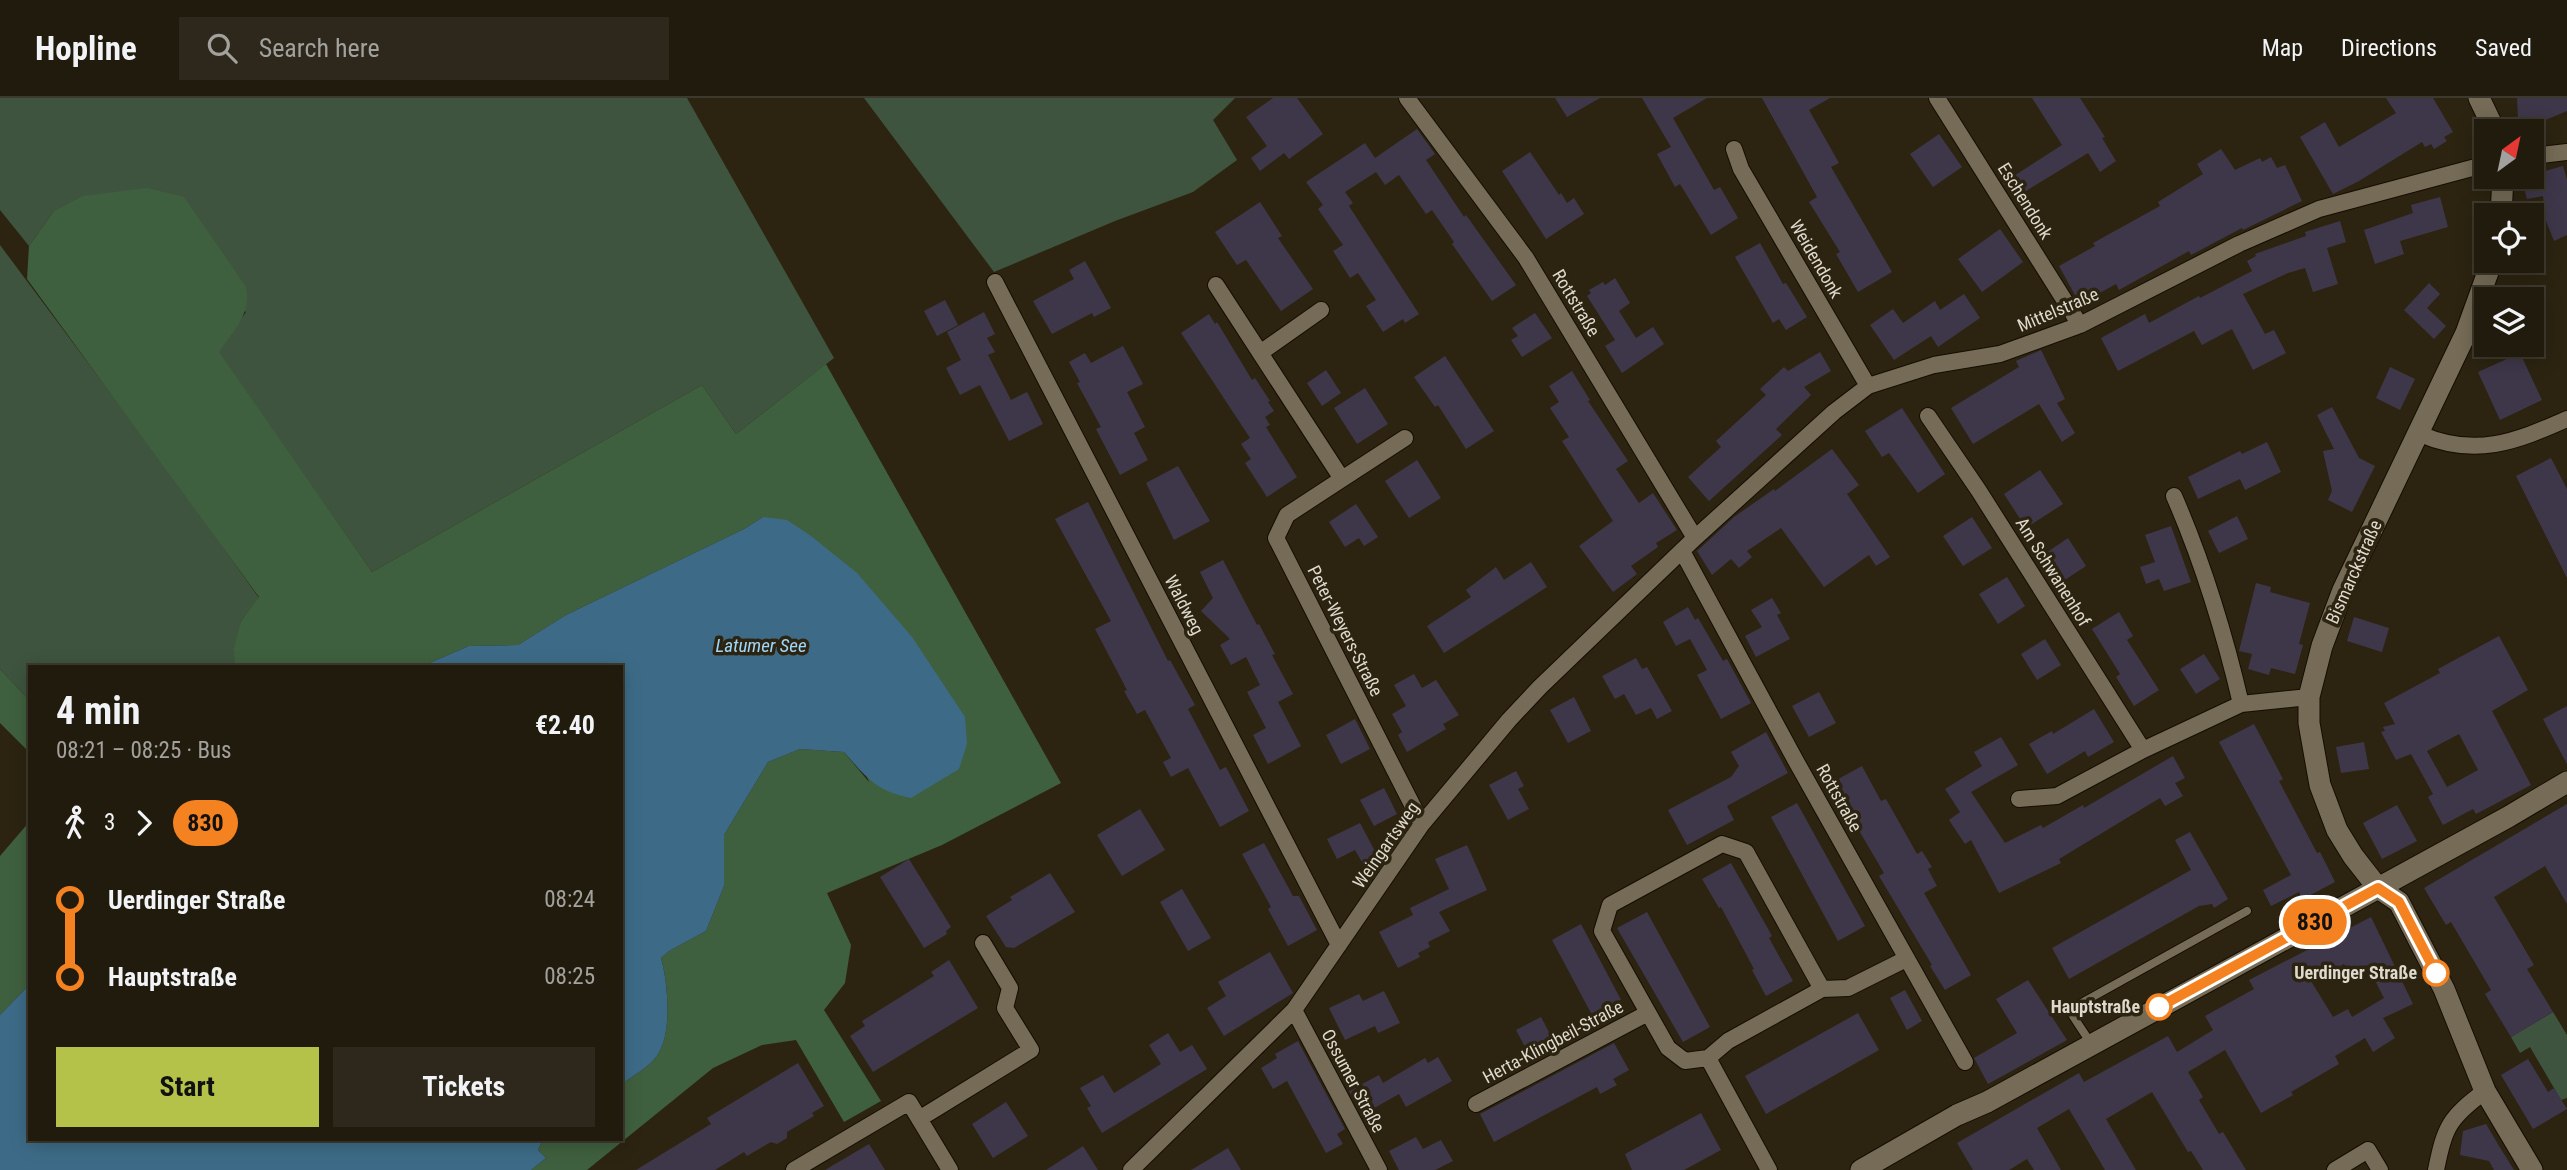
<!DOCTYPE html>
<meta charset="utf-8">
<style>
:root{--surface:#211b0d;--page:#2d281b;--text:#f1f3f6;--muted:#a2a19d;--line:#3e392e;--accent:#b5c249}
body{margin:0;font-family:"Roboto Condensed",sans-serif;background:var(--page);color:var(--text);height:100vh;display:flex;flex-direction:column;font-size:26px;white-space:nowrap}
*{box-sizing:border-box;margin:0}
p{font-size:23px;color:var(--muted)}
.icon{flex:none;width:38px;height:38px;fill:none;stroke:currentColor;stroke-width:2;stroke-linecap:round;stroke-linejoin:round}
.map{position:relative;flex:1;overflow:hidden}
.sheet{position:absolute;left:28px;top:567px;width:595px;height:476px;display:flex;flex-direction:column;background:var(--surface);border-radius:0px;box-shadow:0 4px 18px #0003,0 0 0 2px var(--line)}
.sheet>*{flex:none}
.badge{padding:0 14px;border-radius:23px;font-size:24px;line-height:46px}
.needle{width:46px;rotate:33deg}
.buttons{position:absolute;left:2474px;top:21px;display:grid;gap:14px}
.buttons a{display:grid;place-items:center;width:70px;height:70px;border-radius:0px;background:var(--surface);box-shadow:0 4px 18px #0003,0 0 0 2px var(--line);font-size:35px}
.map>.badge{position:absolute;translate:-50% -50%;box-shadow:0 0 0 4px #fff}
.legs{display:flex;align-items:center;gap:10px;height:77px;padding:0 28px;font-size:23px}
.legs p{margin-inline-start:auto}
.headline{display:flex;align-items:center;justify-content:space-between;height:119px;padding:0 28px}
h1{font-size:38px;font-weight:700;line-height:52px}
.button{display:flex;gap:14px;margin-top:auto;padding:14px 28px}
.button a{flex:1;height:80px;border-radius:0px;background:var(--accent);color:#111;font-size:28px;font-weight:700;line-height:80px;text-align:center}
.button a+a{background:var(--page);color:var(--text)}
ul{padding:0 28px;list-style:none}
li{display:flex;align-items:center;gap:24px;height:77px;font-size:26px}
li i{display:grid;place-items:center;width:10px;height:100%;margin:0 9px;background:currentColor}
li i::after{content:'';width:18px;height:18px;margin:-9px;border:5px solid;border-radius:50%;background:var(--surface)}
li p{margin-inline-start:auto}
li:first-child i{background:linear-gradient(#0000 50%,currentColor 0)}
li:last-child i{background:linear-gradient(currentColor 50%,#0000 0)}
header{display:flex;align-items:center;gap:42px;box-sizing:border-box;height:98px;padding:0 35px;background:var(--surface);border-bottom:2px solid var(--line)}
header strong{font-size:33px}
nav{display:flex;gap:38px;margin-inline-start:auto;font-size:24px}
.search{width:490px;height:63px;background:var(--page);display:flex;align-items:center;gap:18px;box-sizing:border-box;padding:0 24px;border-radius:0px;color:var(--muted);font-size:26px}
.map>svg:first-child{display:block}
</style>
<header>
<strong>Hopline</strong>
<div class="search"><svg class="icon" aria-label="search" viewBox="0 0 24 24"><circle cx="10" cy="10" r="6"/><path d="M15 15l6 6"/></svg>Search here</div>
<nav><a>Map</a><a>Directions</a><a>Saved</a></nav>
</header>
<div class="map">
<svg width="2567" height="1072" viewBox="0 0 2567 1072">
<rect width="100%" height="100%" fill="#2c2411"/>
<path fill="#3e543e" d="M0,0H687L834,260L736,336L702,287L372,474L218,254L246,214L53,114L29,148L0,112Z
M864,0H1235L1213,22L1237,62L1193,94L1115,123L994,174Z
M0,147L168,372L259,500L241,523L235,569H30V603L0,571Z
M2553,914L2567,937V1000L2561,1002L2530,949L2520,955L2511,939Z"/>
<path fill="#3f603e" d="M147,90L184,99L246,189C252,216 233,233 219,254L372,474L702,287L736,336L826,266L1061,685L942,747L827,795L851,847L845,885L824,912L881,1003L844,1024L796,942L762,947L713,970L587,1072H531L546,1060L538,1052L543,1041H621V987C632,978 648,970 656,959C673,938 668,884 661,860L669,853L706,833L724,788V737L768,664L800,651L844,654L869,684L763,419L744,431L566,517L518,547L469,548L420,569H235L234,550L241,523L259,499L27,181L29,148L53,114L83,98Z
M0,571L30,603V655L0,625Z
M30,723V886L0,917V758Z"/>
<path fill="#3d6b87" d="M763,419L787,422L811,438L857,475L912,539L965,619L967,646L959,671L911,700C876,693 867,680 844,654L800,651L768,664L724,737V788L706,833L669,853L661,860C668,885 673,938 656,959C648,970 632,978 621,987V569H420L469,548L518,547L566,517L744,431Z
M30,886V1041H543L538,1052L546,1060L531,1072H0V917Z"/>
<path fill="#3e374a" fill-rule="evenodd" d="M1273,0H1297L1323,36L1289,61L1284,55L1260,73L1251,60L1267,48L1246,19Z
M1555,0H1600L1567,19Z
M1642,0H1707L1673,20L1714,92L1720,89L1738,120L1711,137L1680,86L1675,89L1657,56L1671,49Z
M1762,0H1830L1809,12L1839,65L1831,69L1892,174L1858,194L1836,156L1840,154L1809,104L1817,99Z
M2032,0H2080L2105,39L2102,40L2116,63L2100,74L2088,55L2013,101L2003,85L2062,47Z
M2386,0H2433L2453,34L2444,39L2447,43L2434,51L2431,46L2425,49L2422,44L2359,83L2333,96L2300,39L2325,24L2339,49L2396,15Z
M2517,0H2567V13L2526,30L2518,20Z
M1417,31L1435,56L1426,62L1464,119L1466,117L1516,187L1492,203L1452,146L1454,144L1432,112L1426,116L1399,77L1385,87L1376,74L1345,94L1353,105L1349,108L1419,216L1405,225L1403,221L1383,234L1366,208L1376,202L1358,175L1350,180L1333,153L1343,147L1318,111L1323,107L1306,84L1365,45L1375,60Z
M1939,36L1962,69L1933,89L1910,56Z
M2221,51L2235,72L2260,60L2262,64L2271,59L2277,70L2285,67L2302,103L2243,132L2242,130L2191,157L2189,153L2119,192L2116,186L2080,206L2059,168L2095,148L2093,145L2160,108L2158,104L2203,76L2197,66Z
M1530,54L1559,97L1561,95L1567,105L1574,100L1584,116L1546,141L1502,73Z
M2543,67L2545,73L2563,68L2567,82V137L2554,143L2546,123L2543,98L2527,101L2521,79H2532V68Z
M2440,99L2448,129L2400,143L2404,156L2375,166L2364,132L2413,115L2411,107Z
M1260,104L1282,138L1278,140L1313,191L1281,213L1246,162L1237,167L1215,134Z
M2340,123L2346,144L2327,150L2338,186L2313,194L2305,170L2288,175L2243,196L2265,236L2274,232L2286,255L2253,272L2232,231L2202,247L2194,233L2118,273L2101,240L2145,216L2149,225L2199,198L2200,200L2252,173L2247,163L2256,158L2255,156L2306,138L2305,134Z
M2000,131L2023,164L1982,194L1958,161Z
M1760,145L1783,186L1786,185L1807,219L1786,232L1779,221L1773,225L1735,159Z
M1085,163L1111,210L1094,219L1092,215L1052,236L1033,203L1074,181L1069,172Z
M1615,180L1630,205L1619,213L1636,240L1653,229L1664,246L1622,275L1605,248L1615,242L1587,198L1591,195L1589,192L1603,184L1605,187Z
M2429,185L2440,196L2427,210L2446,228L2434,241L2404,212Z
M1964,196L1980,220L1938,249L1931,238L1894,262L1870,227L1893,211L1903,225L1935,203L1940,212Z
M945,202L958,227L937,238L924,213Z
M984,214L995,236L987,240L995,254L988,257L1011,302L1027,294L1043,326L1009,343L980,287L960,297L946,270L961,262L947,234Z
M1535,215L1552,240L1522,259L1511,242L1518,238L1512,230Z
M1209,216L1215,226L1217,224L1252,282L1255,280L1270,303L1268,304L1274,313L1265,319L1270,327L1266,329L1297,379L1267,399L1245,365L1251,361L1241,346L1250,340L1181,235Z
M1123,248L1143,286L1127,294L1145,329L1134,335L1148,362L1120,377L1096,331L1101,329L1077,285L1080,284L1069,264L1085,255L1091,265Z
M2041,252L2065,301L2057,305L2075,335L2062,344L2039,306L1973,346L1951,310L2019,269L2016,263Z
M1820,254L1831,273L1804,289L1811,297L1776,331L1782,337L1709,403L1688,379L1721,349L1716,343L1766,297L1760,291L1784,269L1788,273Z
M2520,255L2542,302L2500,322L2478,274Z
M1445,258L1494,333L1466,351L1438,307L1435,309L1414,279Z
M2390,269L2415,281L2400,312L2376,300Z
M1326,272L1341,295L1322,308L1307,285Z
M1572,273L1590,302L1588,303L1628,363L1616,371L1639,405L1653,395L1677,432L1656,445L1658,449L1631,468L1637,476L1613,494L1579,448L1613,423L1562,343L1569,339L1550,310L1559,304L1549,288Z
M1365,290L1388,326L1357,346L1334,310Z
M2332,309L2359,360L2375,368L2352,414L2328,402L2332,393L2323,353L2334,351L2317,317Z
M1902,310L1945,376L1918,395L1889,355L1882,359L1865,333Z
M2267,344L2281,374L2245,392L2240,381L2198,401L2188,379L2240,353L2242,356Z
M1832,351L1859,387L1847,396L1890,459L1876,468L1869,457L1824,489L1781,430L1747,453L1752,459L1739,470L1731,461L1712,477L1697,453L1734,419L1774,391L1775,393Z
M2551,360L2567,391V480L2516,378Z
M1417,362L1441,400L1409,420L1385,383Z
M1178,368L1210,423L1174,442L1146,385Z
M2040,372L2063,406L2026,430L2004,396Z
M1088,404L1168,563L1170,562L1195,607L1188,611L1220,672L1226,669L1249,713L1220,729L1188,670L1171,679L1163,664L1171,660L1145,612L1137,616L1124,593L1127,592L1095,531L1111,523L1055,421Z
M1356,406L1378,439L1364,448L1359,440L1345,449L1329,424Z
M2237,418L2248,441L2219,455L2208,433Z
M1972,419L1992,450L1963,468L1943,438Z
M2171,428L2191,484L2164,493L2159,481L2146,486L2140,469L2155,464L2145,437Z
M2068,440L2086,468L2060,485L2043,457Z
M1223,462L1257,527L1259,526L1275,556L1272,557L1293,596L1278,604L1301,648L1268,666L1253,637L1266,630L1247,594L1260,587L1246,559L1231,567L1220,547L1230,541L1201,513L1213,500L1200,474Z
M1531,464L1547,489L1444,555L1427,528L1471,499L1466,492L1496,469L1504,482Z
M2007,479L2025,508L1998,526L1979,496Z
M2256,485L2271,489L2270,494L2310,505L2299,546L2303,547L2295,576L2271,570L2269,577L2248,571L2252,556L2239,553Z
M1772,500L1781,515L1777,517L1790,541L1756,559L1745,538L1762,529L1751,512Z
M1688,509L1695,522L1698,520L1723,563L1727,561L1751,605L1721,621L1697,577L1707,572L1690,541L1676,548L1663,524Z
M2119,514L2133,538L2127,542L2159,592L2134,608L2116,579L2120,576L2092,531Z
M2354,519L2389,530L2382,554L2347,543Z
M2499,538L2528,592L2492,613L2531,687L2476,716L2473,711L2443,727L2428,699L2433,696L2411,656L2396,662L2381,634L2385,633L2383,629L2395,626L2384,605L2440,575L2438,571ZM2459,636L2478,672L2447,689L2427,653Z
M2045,541L2061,567L2037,582L2021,556Z
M2204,556L2220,581L2196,596L2180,571Z
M1636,560L1642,571L1647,569L1672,613L1657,621L1651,610L1636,617L1624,596L1615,601L1602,578Z
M1414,576L1422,590L1436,582L1459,617L1443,626L1446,631L1407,654L1398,637L1402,634L1392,616L1406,608L1394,587Z
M1819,594L1836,625L1809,639L1792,608Z
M1574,599L1591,633L1568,645L1550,612Z
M2567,608V666L2543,621Z
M2094,611L2114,644L2088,659L2085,653L2047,676L2029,646L2052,633L2053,636Z
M1355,621L1370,651L1341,666L1326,637Z
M2254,626L2283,681L2279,683L2317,755L2320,754L2335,784L2303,801L2299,794L2271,808L2263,792L2291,777L2219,644Z
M1766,634L1788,675L1727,708L1734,722L1687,747L1668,712L1731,679L1739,668L1731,654Z
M2001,639L2018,667L1971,694L2005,745L2041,727L2043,730L2083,707L2084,710L2173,658L2185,680L2175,685L2183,698L2165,708L2160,700L2059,761L2061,765L1999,795L1971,742L1965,746L1949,722L1960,714L1945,691L1982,668L1974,654Z
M2364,644L2369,671L2341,675L2336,649Z
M1862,668L1881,703L1886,701L1917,756L1922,753L1932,769L1928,771L1937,788L1924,795L1971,877L1945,892L1930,868L1932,867L1879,778L1884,775L1831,685Z
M1516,673L1524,688L1518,691L1529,711L1508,722L1489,687Z
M1384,690L1397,716L1374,728L1360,702Z
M1797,705L1865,828L1838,843L1771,719Z
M2567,706V806L2545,768L2494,799L2534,867L2527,871L2553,914L2511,939L2485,896L2491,892L2451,824L2446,827L2424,790Z
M2397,707L2417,743L2382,761L2363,725Z
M1140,711L1165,752L1122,778L1097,737Z
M1360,725L1378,759L1363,766L1355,752L1337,761L1327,741Z
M2190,734L2228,801L2214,810L2212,806L2199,808L2069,881L2052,850L2191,772L2175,742Z
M1264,745L1293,798H1299L1317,832L1288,848L1268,811L1271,809L1242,756Z
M1467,747L1487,792L1439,814L1450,833L1428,844L1430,849L1418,855L1420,859L1398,870L1379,834L1413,817L1410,810L1449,791L1435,761Z
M909,761L951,829L946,833L947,836L924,850L880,779Z
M1731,765L1772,838L1769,840L1793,883L1766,898L1752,872L1754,871L1721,809L1719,810L1702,781Z
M1050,775L1075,814L1014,850L1006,849L986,818L1012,802L1010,799Z
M1182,791L1211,840L1188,853L1160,804Z
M1647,814L1710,929L1683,944L1617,830Z
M2371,819L2413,906L2383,920L2395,940L2373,954L2365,940L2335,958L2339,966L2291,994L2293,997L2261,1015L2225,952L2188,974L2203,999L2199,1002L2219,1036L2223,1034L2246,1072H2203L2191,1053L2188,1054L2152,994L2106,1021L2136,1072H2105L2069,1011L2037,1030L2061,1072H2034L2027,1061L2009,1072H1973L1957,1045L2079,975L2084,984L2168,938L2177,954L2213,932L2205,918L2254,891L2249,882ZM2344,866L2349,876L2367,867L2384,900L2352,919L2348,911L2333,919L2311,883Z
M1581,826L1621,902L1592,917L1552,842Z
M1270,854L1293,895L1224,938L1207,910L1226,898L1218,884Z
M949,862L978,910L873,974L850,938L865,928L862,923L934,878L931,874Z
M2028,882L2067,942L1988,986L1974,960L2017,935L1996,901Z
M1905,892L1922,923L1907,932L1890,900Z
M1384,893L1400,925L1378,935L1375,928L1345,942L1329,910L1359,896L1363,903Z
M1858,915L1879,952L1766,1016L1745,978Z
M1541,919L1558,951L1533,964L1516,932Z
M1168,935L1180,954L1192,947L1207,971L1102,1035L1087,1010L1091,1008L1080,990L1103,977L1114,995L1145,976L1161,966L1149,947Z
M1298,943L1345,1031L1337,1036L1343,1046L1326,1055L1287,983L1273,991L1261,970L1277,960L1275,956Z
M1614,945L1629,972L1613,981L1617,987L1600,996L1597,989L1494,1044L1480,1016Z
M1438,959L1452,983L1406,1009L1399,996L1362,1017L1349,993L1379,977L1383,985L1425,960L1428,965Z
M2528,961L2548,994L2554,990L2567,1011L2533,1031L2501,977Z
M798,965L824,1008L812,1015L814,1018L787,1034V1040L777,1046L771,1044L747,1058L744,1054L715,1072H636L711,1026L707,1020Z
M1006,1004L1028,1038L993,1060L972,1026Z
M1701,1015L1721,1052L1684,1072H1632L1625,1056Z
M2486,1026L2499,1048L2514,1072H2494L2489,1063L2460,1057L2463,1033Z
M1416,1039L1423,1051L1441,1042L1453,1063L1435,1072H1399L1389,1053Z
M869,1046L885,1072H825Z
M1083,1048L1098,1072H1046Z
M1228,1050L1241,1072H1191Z"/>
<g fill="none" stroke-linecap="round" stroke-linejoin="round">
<g stroke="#150d00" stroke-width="10">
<path id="lane" d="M2092,947L2069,912L2247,813"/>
</g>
<g stroke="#150d00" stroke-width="18">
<path id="street" d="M1407,0L1526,160L1695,440
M1937,0L2080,227
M1734,51L1741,71L1868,288
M2532,58L2567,54
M995,184L1339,847
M1216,187L1342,381L1287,417L1276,440L1422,726
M1260,255L1321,212
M1928,318L1979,393L2143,652
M2420,336C2475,360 2515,344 2567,321
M1342,381L1405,340
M2174,398C2204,467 2224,533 2241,606
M1682,453L1797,665L1965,964
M2019,701L2057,698L2143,652L2241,606L2309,599
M1294,912L1379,1072
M1708,960L1685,963L1668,950L1602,833L1610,807L1722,746L1746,754L1822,891
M1476,1006L1648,915
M919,1021L1031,952L1005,910L1010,890L983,845
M794,1072L909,1004L950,1072
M1131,1072L1294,912L1422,726L1509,622L1540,589L1695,440L1834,314L1868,288L1934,267L2000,256L2080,227L2239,146L2319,111L2487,66
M1769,1072L1708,960L1728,943L1822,891L1848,890L1906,861
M2335,1072L2368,1052L2380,1072
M2436,1072C2445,1028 2449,1020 2485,993"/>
</g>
<g stroke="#150d00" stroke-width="23">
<path id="secondary" d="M2479,0L2495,33
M2501,117L2503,79
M2492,163L2466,235L2343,492L2322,548L2309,599V625L2320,687L2337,732L2353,758L2378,790L2399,804L2444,891L2485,993L2532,1072
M1861,1072L1957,1017L1987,1004L2508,719L2567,684"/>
</g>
<use href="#lane" stroke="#756b56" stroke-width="8"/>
<use href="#street" stroke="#756b56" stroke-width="16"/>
<use href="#secondary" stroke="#756b56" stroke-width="21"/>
</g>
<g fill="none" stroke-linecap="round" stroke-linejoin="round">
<g stroke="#fff" stroke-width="16">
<path id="line-1" d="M2159,909L2378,790L2399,804L2436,875"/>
</g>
<use href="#line-1" stroke="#f58220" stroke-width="10"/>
</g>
<g fill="#fff" stroke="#f58220" stroke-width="3.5">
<circle cx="2436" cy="875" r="12"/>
<circle cx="2159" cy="909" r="12"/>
</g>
<g text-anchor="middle" stroke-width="7" stroke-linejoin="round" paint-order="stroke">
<g font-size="18" fill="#ded9cd" stroke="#2c2411">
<text transform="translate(2025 103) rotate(58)" y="6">Eschendonk</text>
<text transform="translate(1816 161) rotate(60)" y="6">Weidendonk</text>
<text transform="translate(1576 205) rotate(59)" y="6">Rottstraße</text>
<text transform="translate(2058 212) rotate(-23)" y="6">Mittelstraße</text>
<text transform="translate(2053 474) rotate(58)" y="6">Am Schwanenhof</text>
<text transform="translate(2354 474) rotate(-66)" y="6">Bismarckstraße</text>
<text transform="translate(1184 507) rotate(63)" y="6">Waldweg</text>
<text transform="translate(1345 533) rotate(63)" y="6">Peter-Weyers-Straße</text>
<text transform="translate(1839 700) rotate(61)" y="6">Rottstraße</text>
<text transform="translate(1386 747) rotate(-55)" y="6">Weingartsweg</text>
<text transform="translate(1553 944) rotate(-28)" y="6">Herta-Klingbeil-Straße</text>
<text transform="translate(1353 983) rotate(62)" y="6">Ossumer Straße</text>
</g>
<g font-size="18" font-weight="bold" fill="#ded9cd" stroke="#2c2411" text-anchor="end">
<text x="2417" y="881">Uerdinger Straße</text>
<text x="2140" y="915">Hauptstraße</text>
</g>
<g font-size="19" font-style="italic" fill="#9ed7fc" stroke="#2c2411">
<text x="761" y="554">Latumer See</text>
</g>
</g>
</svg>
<div class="buttons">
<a><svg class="needle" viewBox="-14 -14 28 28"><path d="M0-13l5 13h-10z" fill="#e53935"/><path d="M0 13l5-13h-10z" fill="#a2a19d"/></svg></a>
<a><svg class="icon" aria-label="locate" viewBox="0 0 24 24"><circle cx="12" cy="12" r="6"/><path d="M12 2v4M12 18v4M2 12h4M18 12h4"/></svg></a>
<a><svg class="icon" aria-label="layers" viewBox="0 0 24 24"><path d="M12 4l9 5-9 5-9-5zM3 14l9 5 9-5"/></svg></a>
</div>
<b class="badge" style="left:2315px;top:824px;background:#f58220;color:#111">830</b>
<section class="sheet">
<div class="headline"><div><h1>4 min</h1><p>08:21 – 08:25 · Bus</p></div><b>€2.40</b></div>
<div class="legs"><svg class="icon" aria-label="walk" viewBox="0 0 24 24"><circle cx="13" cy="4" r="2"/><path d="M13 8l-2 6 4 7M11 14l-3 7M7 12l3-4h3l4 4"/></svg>3<svg class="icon" aria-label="forward" viewBox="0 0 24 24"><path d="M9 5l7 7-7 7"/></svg><b class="badge" style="background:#f58220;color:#111">830</b></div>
<ul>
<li><i style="color:#f58220"></i><b>Uerdinger Straße</b><p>08:24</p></li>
<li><i style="color:#f58220"></i><b>Hauptstraße</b><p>08:25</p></li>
</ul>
<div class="button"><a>Start</a><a>Tickets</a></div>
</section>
</div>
